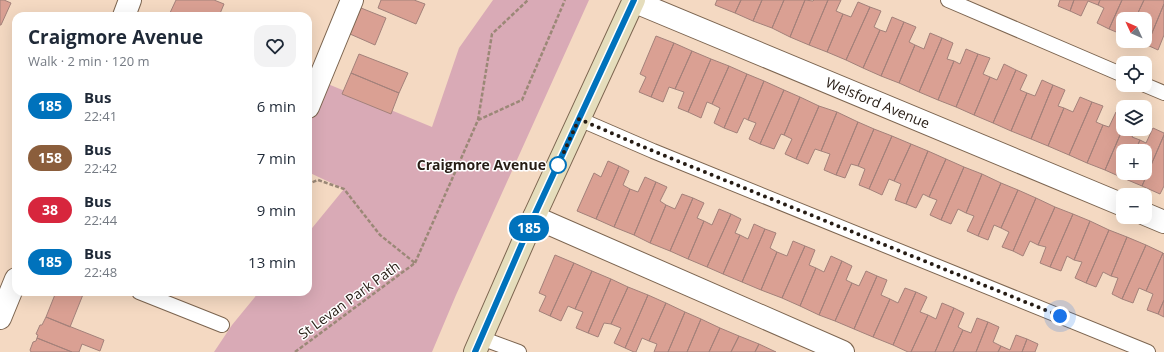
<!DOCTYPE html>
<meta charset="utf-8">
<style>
:root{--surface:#fff;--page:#f2f2f3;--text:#1f2937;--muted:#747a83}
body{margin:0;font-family:"Open Sans",sans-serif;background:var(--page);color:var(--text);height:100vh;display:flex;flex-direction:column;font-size:15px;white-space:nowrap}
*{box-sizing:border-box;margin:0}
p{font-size:13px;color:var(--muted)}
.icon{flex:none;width:22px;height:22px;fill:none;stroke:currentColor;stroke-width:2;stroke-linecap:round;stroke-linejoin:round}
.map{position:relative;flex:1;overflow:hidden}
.details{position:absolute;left:12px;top:12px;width:300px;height:284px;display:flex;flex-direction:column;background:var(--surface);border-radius:12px;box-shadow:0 4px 16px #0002}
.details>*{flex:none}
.badge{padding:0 8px;border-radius:13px;font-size:14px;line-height:26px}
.needle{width:26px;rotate:314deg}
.controls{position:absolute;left:1116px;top:12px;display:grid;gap:8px}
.controls a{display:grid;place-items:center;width:36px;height:36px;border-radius:8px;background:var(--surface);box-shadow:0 4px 16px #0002;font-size:20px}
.you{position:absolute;width:20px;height:20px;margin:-10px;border:3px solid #fff;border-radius:50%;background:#1a73e8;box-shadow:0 0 0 6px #1a73e833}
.map>.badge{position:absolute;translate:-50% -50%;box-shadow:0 0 0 2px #fff}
.round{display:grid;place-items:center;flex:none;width:42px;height:42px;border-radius:12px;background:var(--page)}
.headline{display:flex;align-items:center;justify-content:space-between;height:68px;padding:0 16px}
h1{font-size:19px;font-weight:700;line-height:30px}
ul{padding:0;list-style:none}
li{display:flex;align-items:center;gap:12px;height:52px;padding:0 16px}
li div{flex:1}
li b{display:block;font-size:15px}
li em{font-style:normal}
li .badge{min-width:44px;font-weight:700;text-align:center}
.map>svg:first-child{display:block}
</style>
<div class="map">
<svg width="1164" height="352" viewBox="0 0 1164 352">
<rect width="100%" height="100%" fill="#f4d9c2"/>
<path fill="#d9aab6" d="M493,0H589L456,295L432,352H214L232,325L259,292H308V233L344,189L308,172V117L323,82L432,127L459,48Z"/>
<path fill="#daa093" stroke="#a3817a" d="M0,0H4L11,3L1,25H0Z
M176,0H214L224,4L219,16H172L169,15Z
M381,0H414L425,4L416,24L378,8Z
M717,0H741L735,13L715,5Z
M741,0H762L753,21L735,13Z
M762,0H784L772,28L753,21Z
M784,0H805L790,37L772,28Z
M805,0L813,1L814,0H828L809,45L790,37Z
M828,0H841L836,11L843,14L827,52L809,45Z
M1060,0H1074L1070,11L1058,6Z
M1074,0H1100L1098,5L1088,1L1081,16L1070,11Z
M1100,0H1122L1109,29L1097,23L1104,8L1098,5Z
M1122,0H1144L1135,19H1123V28L1121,34L1109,29Z
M1144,0H1164V4L1147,45L1138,41H1145V19H1135Z
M858,2L870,7L846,60L827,52L843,14L851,17Z
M1164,4V35L1158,50L1147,45Z
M870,7L881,11L874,27L880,30L863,68L846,60Z
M361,8L386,18L375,45L350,34Z
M892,17L904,22L881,76L863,68L880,30L886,32Z
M904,22L916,27L909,42L915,45L899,83L881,76Z
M930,33L942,38L919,92L899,83L915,45L924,49Z
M656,36L674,43L651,97L639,92L646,77L640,74Z
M942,38L953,43L947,59L954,61L938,100L919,92Z
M674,43L692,51L675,89L669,87L663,102L651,97Z
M966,49L978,54L956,107L938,100L954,61L960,64Z
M692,51L711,59L688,112L678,108L684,92L675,89Z
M359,54L408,73L399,93L351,73Z
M978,54L990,58L983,74L990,77L974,115L956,107Z
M711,59L729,66L712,104L707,102L701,118L688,112Z
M1004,64L1016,70L993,123L974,115L990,77L997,80Z
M729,66L747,74L724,128L714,123L720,108L712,104Z
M1016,70L1027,75L1020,90L1027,93L1011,131L993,123Z
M351,73L399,93L391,114L342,94Z
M747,74L764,81L748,120L744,118L737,133L724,128Z
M1042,80L1053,85L1031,139L1011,131L1027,93L1035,96Z
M764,81L784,90L760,144L749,139L756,123L748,120Z
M1053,85L1065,90L1058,106L1064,108L1048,146L1031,139Z
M784,90L800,97L784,135L781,134L774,149L760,144Z
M800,97L819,106L796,159L785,154L792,139L784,135Z
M1080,97L1092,102L1069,155L1048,146L1064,108L1073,112Z
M1092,102L1103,106L1096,122L1103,125L1087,163L1069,155Z
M819,106L837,112L821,151L815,149L808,164L796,159Z
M837,112L858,122L836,175L824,170L830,154L821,151Z
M1116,112L1123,115V128L1105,170L1087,163L1103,125L1109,127Z
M858,122L874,129L858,166L851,164L845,178L836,175Z
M1123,128V129H1136L1132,137L1140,140L1135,151H1123V173H1125L1123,178L1105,170Z
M1153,128L1164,133V135L1142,186L1123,178L1125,173H1145V151H1135L1140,140L1146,143Z
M874,129L892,136L869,189L859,185L865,169L858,166Z
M1164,135V186L1160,194L1142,186Z
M892,136L911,144L894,181L889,179L882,195L869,189Z
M911,144L928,151L906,204L895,200L901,184L894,181Z
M928,151L946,159L929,197L923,194L916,208L906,204Z
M946,159L964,167L941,220L930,215L937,200L929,197Z
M608,161L619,166L596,219L577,211L594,173L601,177Z
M619,166L629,171L623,185L630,189L614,227L596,219Z
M964,167L982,174L966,213L958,209L951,224L941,220Z
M982,174L1001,183L978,236L967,231L974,216L966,213Z
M645,177L656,182L634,235L614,227L630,189L638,192Z
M656,182L667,187L660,201L666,205L650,243L634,235Z
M1001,183L1018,190L1001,228L994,225L988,240L978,236Z
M1018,190L1036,198L1013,251L1002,247L1009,232L1001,228Z
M682,194L693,198L670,251L650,243L666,205L675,209Z
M693,198L704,203L697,218L704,221L688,259L670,251Z
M1036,198L1055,207L1038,245L1030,241L1023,256L1013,251Z
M1055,207L1073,214L1050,267L1040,263L1046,247L1038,245Z
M719,209L731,214L707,267L688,259L704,221L712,225Z
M731,214L741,219L735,233L740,235L723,274L707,267Z
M1073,214L1090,221L1074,260L1067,256L1061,271L1050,267Z
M1090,221L1109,230L1086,283L1075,278L1082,262L1074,260Z
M754,224L765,229L742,282L723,274L740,235L748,239Z
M765,229L776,233L770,248L777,252L761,290L742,282Z
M1109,230L1127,237L1111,276L1103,272L1096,287L1086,283Z
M1127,237L1146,245L1122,299L1112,294L1118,278L1111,276Z
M793,241L805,246L782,298L761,290L777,252L787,256Z
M1146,245L1163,253L1146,291L1139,288L1133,303L1122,299Z
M805,246L815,250L809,265L816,268L800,306L782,298Z
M1163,253L1164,254V300L1158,314L1147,310L1153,294L1146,291Z
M555,255L574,263L550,316L539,311L546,296L539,293Z
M831,256L842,261L819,315L800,306L816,268L824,272Z
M842,261L852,266L846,280L852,283L835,321L819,315Z
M574,263L592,271L575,309L568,306L561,321L550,316Z
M592,271L611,279L588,333L576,328L583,312L575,309Z
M866,271L877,276L854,329L835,321L852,283L859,286Z
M877,276L887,280L881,295L890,299L873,337L854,329Z
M611,279L628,287L611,324L604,323L598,337L588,333Z
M628,287L648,295L625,348L614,343L621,328L611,324Z
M905,288L916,292L893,345L873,337L890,299L898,303Z
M56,292H84L70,327L46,317Z
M916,292L927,297L920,312L928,315L911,352H908L893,345Z
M648,295L666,303L649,341L642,338L636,352H634L625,348Z
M1164,300V317L1158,314Z
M666,303L685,312L668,352H654L657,344L649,341Z
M942,303L954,308L935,352H911L928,315L936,319Z
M954,308L964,313L958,327L963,330L953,352H935Z
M685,312L701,319L687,352H668Z
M46,317L104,340L100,351L82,344L79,352H72L37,338L38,335L36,334L40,325H42Z
M977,318L988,322L976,352H953L963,330L971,333Z
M701,319L720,328L709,352H687Z
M988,322L999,327L993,342L1001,346L998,352H976Z
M720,328L739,336L731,352H709Z
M1016,335L1027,339L1022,352H998L1001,346L1010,350Z
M739,336L759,344L755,352H731Z
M37,338L72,352H31L30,350L33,342L36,341Z
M1027,339L1038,344L1035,352H1022Z
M759,344L776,352H755Z"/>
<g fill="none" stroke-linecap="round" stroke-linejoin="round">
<g stroke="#7c6550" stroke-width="16">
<path id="lane" d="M948,0L1123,75
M1145,85L1164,93
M579,119L653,151L1148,352
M139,292L222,325
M481,338L519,352"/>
</g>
<g stroke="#7c6550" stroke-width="24">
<g id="street">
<path id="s1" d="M633,1L1123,205"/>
<path d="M124,16L130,0"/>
<path d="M308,107L352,0"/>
<path d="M1145,214L1164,222"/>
<path d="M534,217L843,352"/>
<path d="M0,318L16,279"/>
</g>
</g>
<g stroke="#7c6550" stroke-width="24">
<path id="secondary" d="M475,352L534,217L634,0"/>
</g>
<path stroke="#9b8877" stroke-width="2.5" stroke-dasharray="4 2" stroke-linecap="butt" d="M478,120L522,100L565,0
M415,263L478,120L492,34L528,0
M295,352L415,263L380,235L344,189L318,180L308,184"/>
<use href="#lane" stroke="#fff" stroke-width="14"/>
<use href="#street" stroke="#fff" stroke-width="22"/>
<use href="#secondary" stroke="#e5ddbc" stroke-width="22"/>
</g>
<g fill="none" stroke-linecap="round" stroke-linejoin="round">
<g stroke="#fff" stroke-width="9">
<path id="line" d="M475,352L534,216L634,0"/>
</g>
<use href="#line" stroke="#0072bc" stroke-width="6"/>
<path stroke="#261c14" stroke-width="4" stroke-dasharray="0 7.2" d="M558,165L579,119L653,151L1060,316"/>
</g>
<circle fill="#fff" stroke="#0072bc" stroke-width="2" cx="558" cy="165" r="8"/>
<g text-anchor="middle" stroke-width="3" stroke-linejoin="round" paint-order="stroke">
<g font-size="14" fill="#261c14" stroke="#fff">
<text dy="5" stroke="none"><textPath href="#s1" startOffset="265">Welsford Avenue</textPath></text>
<text transform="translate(349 300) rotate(-36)" y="5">St Levan Park Path</text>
</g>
<g font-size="14" font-weight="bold" fill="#261c14" stroke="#fff" text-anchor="end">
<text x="546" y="170">Craigmore Avenue</text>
</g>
</g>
</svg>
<div class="controls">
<a><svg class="needle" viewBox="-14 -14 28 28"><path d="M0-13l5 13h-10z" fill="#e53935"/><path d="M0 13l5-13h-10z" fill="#747a83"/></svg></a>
<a><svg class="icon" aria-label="locate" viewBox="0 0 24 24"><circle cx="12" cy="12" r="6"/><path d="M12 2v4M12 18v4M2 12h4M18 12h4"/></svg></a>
<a><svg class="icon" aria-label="layers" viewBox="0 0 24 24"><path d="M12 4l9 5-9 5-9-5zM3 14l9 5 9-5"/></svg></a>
<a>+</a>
<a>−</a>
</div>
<div class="you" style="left:1060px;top:316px"></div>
<b class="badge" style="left:529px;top:228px;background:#0072bc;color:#fff">185</b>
<section class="details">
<div class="headline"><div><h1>Craigmore Avenue</h1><p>Walk · 2 min · 120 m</p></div><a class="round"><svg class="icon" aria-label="heart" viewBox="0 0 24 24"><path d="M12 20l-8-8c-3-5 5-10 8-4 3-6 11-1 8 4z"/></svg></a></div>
<ul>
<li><span class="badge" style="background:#0072bc;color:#fff">185</span><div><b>Bus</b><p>22:41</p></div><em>6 min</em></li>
<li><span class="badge" style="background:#8b5e3c;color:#fff">158</span><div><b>Bus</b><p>22:42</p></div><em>7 min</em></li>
<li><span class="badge" style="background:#d7263d;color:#fff">38</span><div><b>Bus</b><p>22:44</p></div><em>9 min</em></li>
<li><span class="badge" style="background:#0072bc;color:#fff">185</span><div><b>Bus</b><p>22:48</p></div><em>13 min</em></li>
</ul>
</section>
</div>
